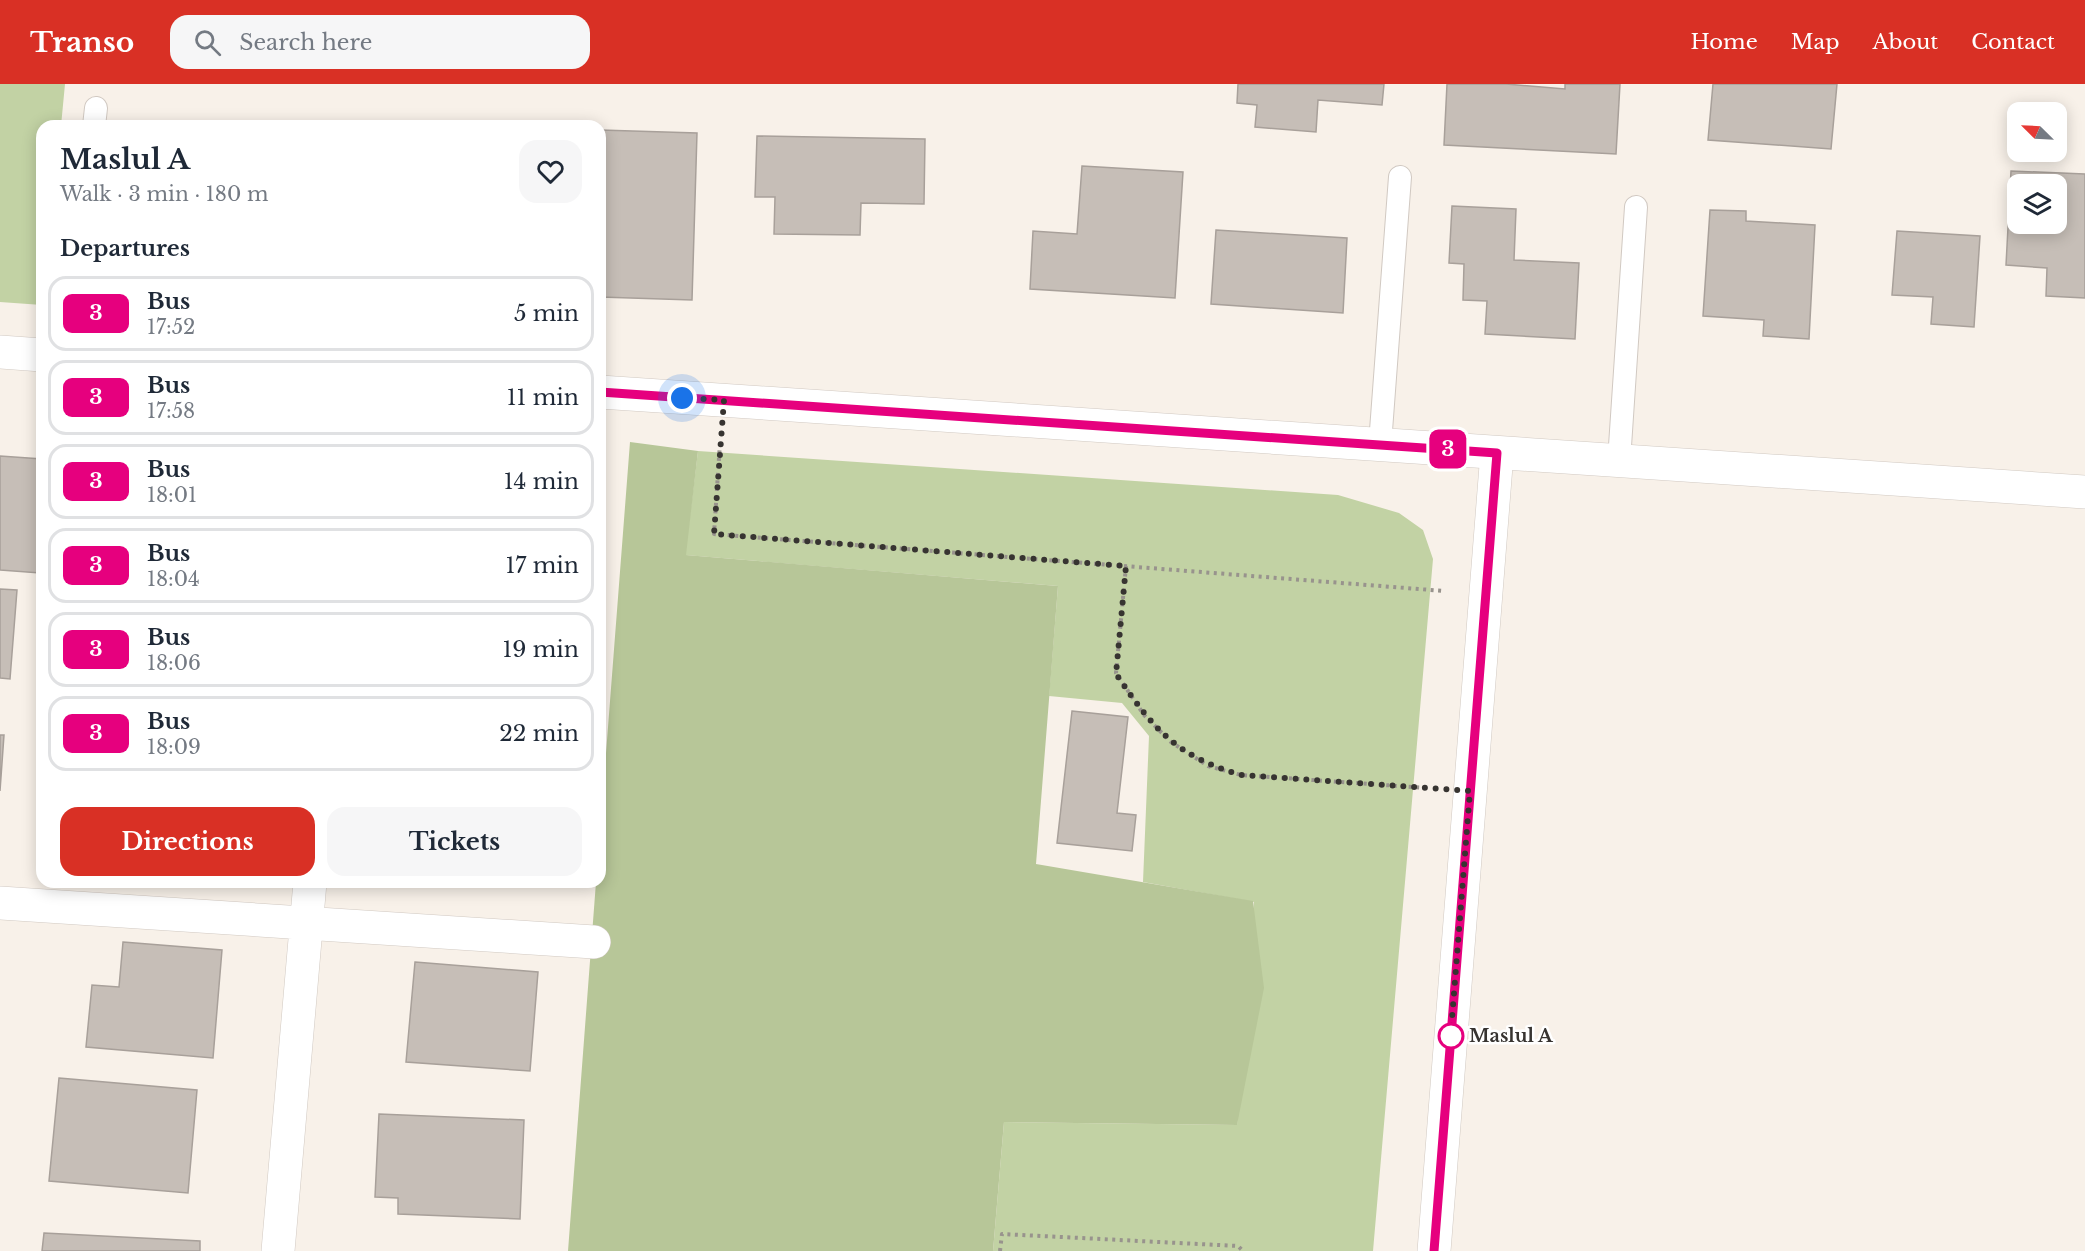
<!DOCTYPE html>
<meta charset="utf-8">
<style>
:root{--surface:#fff;--page:#f6f6f7;--text:#1f2937;--muted:#747a83;--line:#e0e1e3;--accent:#d93025}
body{margin:0;font-family:"Libre Baskerville",serif;background:var(--page);color:var(--text);height:100vh;display:flex;flex-direction:column;font-size:22px;white-space:nowrap}
*{box-sizing:border-box;margin:0}
p{font-size:20px;color:var(--muted)}
.icon{flex:none;width:33px;height:33px;fill:none;stroke:currentColor;stroke-width:2;stroke-linecap:round;stroke-linejoin:round}
.map{position:relative;flex:1;overflow:hidden}
.side{position:absolute;left:36px;top:36px;width:570px;height:768px;display:flex;flex-direction:column;background:var(--surface);border-radius:18px;box-shadow:0 3px 15px #0003}
.side>*{flex:none}
.badge{padding:0 12px;border-radius:9px;font-size:21px;line-height:39px}
.needle{width:39px;rotate:294deg}
.fabs{position:absolute;left:2007px;top:18px;display:grid;gap:12px}
.fabs a{display:grid;place-items:center;width:60px;height:60px;border-radius:12px;background:var(--surface);box-shadow:0 3px 15px #0003;font-size:30px}
.you{position:absolute;width:30px;height:30px;margin:-15px;border:4px solid #fff;border-radius:50%;background:#1a73e8;box-shadow:0 0 0 9px #1a73e833}
.map>.badge{position:absolute;translate:-50% -50%;box-shadow:0 0 0 3px #fff}
h2{padding:0 24px;font-size:22px;line-height:54px}
.round{display:grid;place-items:center;flex:none;width:63px;height:63px;border-radius:18px;background:var(--page)}
.overview{display:flex;align-items:center;justify-content:space-between;height:102px;padding:0 24px}
h1{font-size:28px;font-weight:800;line-height:45px}
.action{display:flex;gap:12px;margin-top:auto;padding:12px 24px}
.action a{flex:1;height:69px;border-radius:18px;background:var(--accent);color:#fff;font-size:24px;font-weight:800;line-height:69px;text-align:center}
.action a+a{background:var(--page);color:var(--text)}
ul{padding:0;list-style:none}
li{display:flex;align-items:center;gap:18px;height:75px;margin:0 12px 9px;padding:0 12px;border:3px solid var(--line);border-radius:18px}
li div{flex:1}
li b{display:block;font-size:22px}
li em{font-style:normal}
li .badge{min-width:66px;font-weight:700;text-align:center}
header{display:flex;align-items:center;gap:36px;box-sizing:border-box;height:84px;padding:0 30px;background:var(--accent);color:#fff}
header strong{font-size:28px}
nav{display:flex;gap:33px;margin-inline-start:auto;font-size:21px}
.search{width:420px;height:54px;background:var(--page);display:flex;align-items:center;gap:15px;box-sizing:border-box;padding:0 21px;border-radius:18px;color:var(--muted);font-size:22px}
.map>svg:first-child{display:block}
</style>
<header>
<strong>Transo</strong>
<div class="search"><svg class="icon" aria-label="search" viewBox="0 0 24 24"><circle cx="10" cy="10" r="6"/><path d="M15 15l6 6"/></svg>Search here</div>
<nav><a>Home</a><a>Map</a><a>About</a><a>Contact</a></nav>
</header>
<div class="map">
<svg width="2085" height="1167" viewBox="0 0 2085 1167">
<rect width="100%" height="100%" fill="#f8f1e9"/>
<path fill="#c2d2a4" d="M0,0H65L61,42H42V221L0,218Z
M698,367L1338,411L1399,429L1423,446L1433,475L1373,1167H993L1004,1038L1237,1041L1254,818L1143,798L1149,652L1122,619L1049,612L1058,502L685,471Z"/>
<path fill="#b7c698" d="M630,358L698,367L686,471L1058,502L1036,780L1253,817L1264,904L1237,1041L1004,1038L993,1167H568L596,798H600V747Z"/>
<path fill="#c6beb7" stroke="#a8a09a" stroke-width="1.5" fill-rule="evenodd" d="M1238,0H1384L1382,21L1318,16L1316,48L1255,43L1257,21L1237,19Z
M1447,0H1506L1565,5V0H1620L1616,70L1444,61Z
M1713,0H1837L1831,65L1708,56Z
M600,46L697,49L692,216L600,213Z
M757,52L925,55L924,120L861,119L860,151L774,150L775,113H755Z
M1082,82L1183,88L1175,214L1030,205L1033,147L1077,150Z
M2011,87L2085,90V214L2046,212L2047,184L2006,181ZM2018,100H2056V140H2018Z
M1452,122L1516,125L1514,176L1579,179L1575,255L1485,250L1487,217L1463,216L1464,180L1449,179Z
M1710,126L1746,127V137L1815,141L1809,255L1763,252L1764,236L1703,232Z
M1216,146L1347,154L1343,229L1211,220Z
M1897,147L1980,152L1974,243L1931,240L1933,213L1892,211Z
M0,372L42,375L40,489L0,486Z
M0,505L17,506L10,595L0,594Z
M1072,627L1128,633L1117,729L1136,731L1132,767L1057,759Z
M0,651H4L0,707Z
M123,858L222,866L213,974L86,963L92,901L119,903Z
M415,878L538,888L530,987L406,978Z
M59,994L197,1006L188,1109L49,1097Z
M379,1030L524,1036L520,1135L398,1130V1114L375,1113Z
M44,1149L200,1157V1167H42Z"/>
<g fill="none" stroke-linecap="round" stroke-linejoin="round">
<g stroke="#d1c9c2" stroke-width="24">
<path id="lane" d="M94,42L96,24
M1380,360L1400,93
M1619,377L1636,123"/>
</g>
<g stroke="#d1c9c2" stroke-width="34">
<path id="street" d="M0,819L594,858
M278,1167L310,798
M1434,1167L1497,369"/>
</g>
<g stroke="#d1c9c2" stroke-width="34">
<path id="secondary" d="M0,268L42,271
M600,308L2085,408"/>
</g>
<path stroke="#98938d" stroke-width="4" stroke-dasharray="3 4.5" stroke-linecap="butt" d="M720,359L714,450L1444,507
M1126,482L1116,589L1144,631L1171,658L1208,682L1241,691L1427,704
M1000,1167L1002,1150L1238,1162L1243,1167"/>
<use href="#lane" stroke="#fff" stroke-width="22"/>
<use href="#street" stroke="#fff" stroke-width="33"/>
<use href="#secondary" stroke="#fff" stroke-width="33"/>
</g>
<g fill="none" stroke-linecap="round" stroke-linejoin="round">
<g stroke="#fff" stroke-width="14">
<path id="line" d="M600,308L1497,369L1434,1167"/>
</g>
<use href="#line" stroke="#e6007e" stroke-width="9"/>
<path stroke="#373431" stroke-width="6" stroke-dasharray="0 10.8" d="M682,314L724,316L714,450L1126,482L1116,590C1153,644 1175,672 1241,691L1470,707L1450,960L1451,952"/>
</g>
<circle fill="#fff" stroke="#e6007e" stroke-width="3" cx="1451" cy="952" r="12"/>
<g text-anchor="middle" stroke-width="5" stroke-linejoin="round" paint-order="stroke">
<g font-size="18" font-weight="bold" fill="#373431" stroke="#fff" text-anchor="start">
<text x="1469" y="958">Maslul A</text>
</g>
</g>
</svg>
<div class="fabs">
<a><svg class="needle" viewBox="-14 -14 28 28"><path d="M0-13l5 13h-10z" fill="#e53935"/><path d="M0 13l5-13h-10z" fill="#747a83"/></svg></a>
<a><svg class="icon" aria-label="layers" viewBox="0 0 24 24"><path d="M12 4l9 5-9 5-9-5zM3 14l9 5 9-5"/></svg></a>
</div>
<div class="you" style="left:682px;top:314px"></div>
<b class="badge" style="left:1448px;top:365px;background:#e6007e;color:#fff">3</b>
<section class="side">
<div class="overview"><div><h1>Maslul A</h1><p>Walk · 3 min · 180 m</p></div><a class="round"><svg class="icon" aria-label="heart" viewBox="0 0 24 24"><path d="M12 20l-8-8c-3-5 5-10 8-4 3-6 11-1 8 4z"/></svg></a></div>
<h2>Departures</h2>
<ul>
<li><span class="badge" style="background:#e6007e;color:#fff">3</span><div><b>Bus</b><p>17:52</p></div><em>5 min</em></li>
<li><span class="badge" style="background:#e6007e;color:#fff">3</span><div><b>Bus</b><p>17:58</p></div><em>11 min</em></li>
<li><span class="badge" style="background:#e6007e;color:#fff">3</span><div><b>Bus</b><p>18:01</p></div><em>14 min</em></li>
<li><span class="badge" style="background:#e6007e;color:#fff">3</span><div><b>Bus</b><p>18:04</p></div><em>17 min</em></li>
<li><span class="badge" style="background:#e6007e;color:#fff">3</span><div><b>Bus</b><p>18:06</p></div><em>19 min</em></li>
<li><span class="badge" style="background:#e6007e;color:#fff">3</span><div><b>Bus</b><p>18:09</p></div><em>22 min</em></li>
</ul>
<div class="action"><a>Directions</a><a>Tickets</a></div>
</section>
</div>
